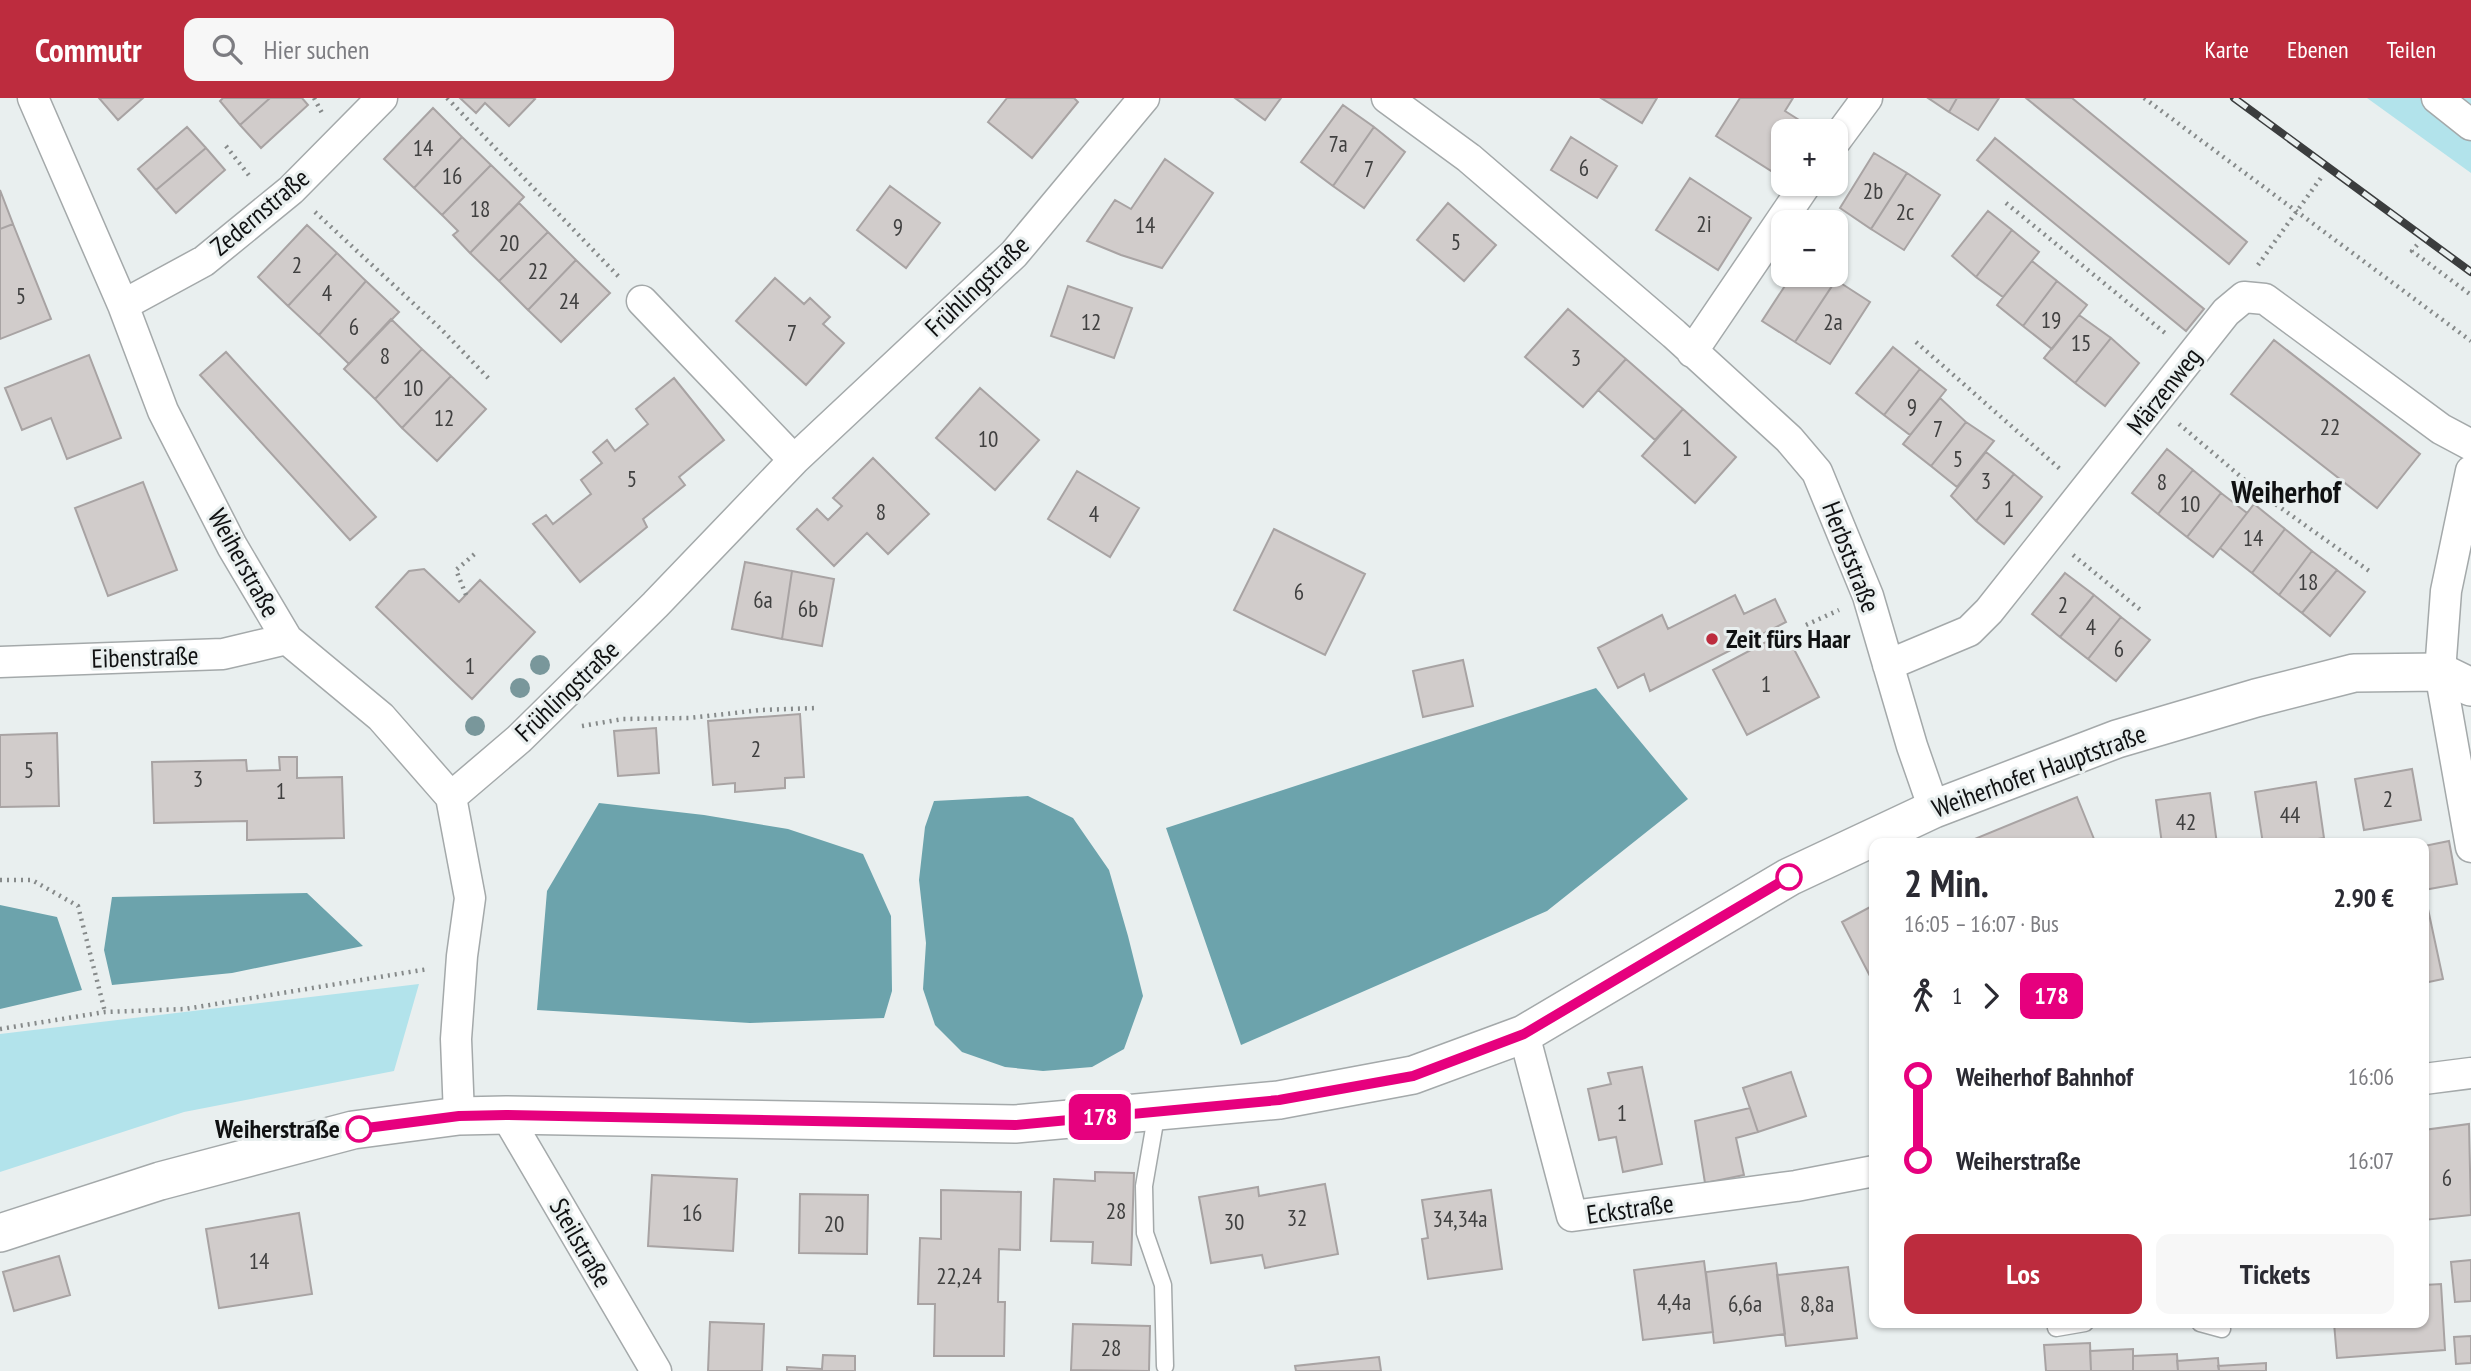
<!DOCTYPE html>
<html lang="de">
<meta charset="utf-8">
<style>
:root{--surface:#fff;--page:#f7f7f7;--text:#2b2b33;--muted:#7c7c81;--accent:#bd2c3e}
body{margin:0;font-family:"PT Sans Narrow",sans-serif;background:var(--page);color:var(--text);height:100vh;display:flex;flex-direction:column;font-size:26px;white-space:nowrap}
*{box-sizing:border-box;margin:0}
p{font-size:23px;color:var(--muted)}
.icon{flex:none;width:38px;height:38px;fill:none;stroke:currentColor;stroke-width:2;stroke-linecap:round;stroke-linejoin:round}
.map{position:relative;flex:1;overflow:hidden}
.panel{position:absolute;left:1869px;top:740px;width:560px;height:490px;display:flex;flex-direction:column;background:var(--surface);border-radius:14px;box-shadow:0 2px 5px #0004}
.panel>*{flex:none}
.badge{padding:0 14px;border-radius:10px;font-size:24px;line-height:46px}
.buttons{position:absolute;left:1771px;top:21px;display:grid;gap:14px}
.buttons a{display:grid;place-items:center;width:77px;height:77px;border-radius:14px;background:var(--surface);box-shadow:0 2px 5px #0004;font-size:35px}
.map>.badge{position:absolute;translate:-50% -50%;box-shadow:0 0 0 4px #fff}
.legs{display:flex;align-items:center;gap:10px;height:77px;padding:0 35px;font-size:23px}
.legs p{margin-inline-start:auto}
.overview{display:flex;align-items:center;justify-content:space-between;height:119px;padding:0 35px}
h1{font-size:38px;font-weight:700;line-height:52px}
.action{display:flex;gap:14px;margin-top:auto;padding:14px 35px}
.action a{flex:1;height:80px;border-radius:14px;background:var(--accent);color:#fff;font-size:28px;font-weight:700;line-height:80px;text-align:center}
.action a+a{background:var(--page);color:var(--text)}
ul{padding:0 35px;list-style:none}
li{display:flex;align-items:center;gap:24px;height:84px;font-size:26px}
li i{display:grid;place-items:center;width:10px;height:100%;margin:0 9px;background:currentColor}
li i::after{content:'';width:18px;height:18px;margin:-9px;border:5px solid;border-radius:50%;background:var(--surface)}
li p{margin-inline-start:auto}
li:first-child i{background:linear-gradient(#0000 50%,currentColor 0)}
li:last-child i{background:linear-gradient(currentColor 50%,#0000 0)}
header{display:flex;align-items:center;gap:42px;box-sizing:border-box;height:98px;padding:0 35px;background:var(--accent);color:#fff}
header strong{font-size:33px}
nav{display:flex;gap:38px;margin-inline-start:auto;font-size:24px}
.search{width:490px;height:63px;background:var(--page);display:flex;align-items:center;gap:18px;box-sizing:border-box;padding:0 24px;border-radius:14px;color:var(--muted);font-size:26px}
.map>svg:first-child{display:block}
</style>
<header>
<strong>Commutr</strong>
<div class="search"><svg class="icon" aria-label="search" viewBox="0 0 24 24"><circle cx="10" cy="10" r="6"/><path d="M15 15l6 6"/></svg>Hier suchen</div>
<nav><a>Karte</a><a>Ebenen</a><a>Teilen</a></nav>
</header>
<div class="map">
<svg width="2471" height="1273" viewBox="0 0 2471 1273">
<rect width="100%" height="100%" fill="#e9efef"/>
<path fill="#b2e3eb" d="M2367,0H2471V75Z
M419,886L394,973L184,1014L0,1074V936Z"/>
<path fill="#6ca3ac" d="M1596,590L1688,701L1547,813L1241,947L1166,730Z
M1028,698L1073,720L1109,772L1128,838L1143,898L1124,951L1092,969L1043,973L1005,969L962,954L935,927L923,891L926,845L919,782L925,729L934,703Z
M599,705L704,717L788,731L863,756L891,818L892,893L884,920L750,925L537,912L547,793Z
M307,795L363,848L232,875L112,887L104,852L112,799Z
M0,807L57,819L82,892L0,911Z"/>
<path fill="#d1cccb" stroke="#a8a3a3" stroke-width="2" d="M99,0H143L118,22Z
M223,0H270L240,27L220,3Z
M270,0H302L308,7L261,50L240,27Z
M460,0H533L535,1L509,28L485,5L476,15Z
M1007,0H1074L1078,4L1032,60L988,24Z
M1235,0H1281L1265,22Z
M1601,0H1657L1642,25Z
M1740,0H1793L1785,13L1807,27L1803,33H1783V65L1776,76L1716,38Z
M1928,0H1957L1949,14Z
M1957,0H1999L1978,32L1949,14Z
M2026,0H2072L2247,144L2229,166Z
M1343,7L1374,29L1333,88L1301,64Z
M433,10L462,39L414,90L384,61Z
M187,29L206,50L156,92L138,71Z
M1374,29L1405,54L1364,110L1333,88Z
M462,39L491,67L442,117L414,90Z
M1571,39L1617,68L1597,100L1551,72Z
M1995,40L2204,211L2186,233L1977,62Z
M206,50L225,72L176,115L156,92Z
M1874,55L1907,75L1871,131L1840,110Z
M1165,61L1213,95L1162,170L1121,157L1087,143L1115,102L1131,111Z
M491,67L524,99L470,155L453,137L458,133L442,117Z
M1907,75L1940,97L1904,152L1871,131Z
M1690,80L1751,120L1718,172L1656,132Z
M890,88L940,125L906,170L857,132Z
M0,92L13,126L0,131Z
M519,105L548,134L499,183L470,155Z
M1448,105L1496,147L1464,183L1417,142Z
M1988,113L2012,132L1976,179L1952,158Z
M13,126L51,221L0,241V131Z
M307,127L337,155L288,208L258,179Z
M2012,132L2039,154L2003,199L1976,179Z
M548,134L576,162L528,212L499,183Z
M337,155L366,183L319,237L288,208Z
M576,162L610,195L561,244L528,212Z
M2032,163L2057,183L2023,228L1997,207Z
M1792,177H1827L1836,182L1795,244L1762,223Z
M775,180L804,206L810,200L830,219L823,226L844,245L806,287L736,223Z
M1836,182L1870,204L1830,266L1795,244Z
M366,183L399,214L349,266L319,237Z
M2057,183L2087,207L2052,251L2023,228Z
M1068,188L1132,210L1114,260L1051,238Z
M1568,211L1626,261L1583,309L1525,259Z
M2079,217L2111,240L2075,285L2044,260Z
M391,221L422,251L375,301L344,271Z
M2111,240L2139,265L2105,308L2075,285Z
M2274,242L2420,356L2377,410L2231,296Z
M1893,249L1920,271L1884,317L1856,295Z
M422,251L451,278L402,330L375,301Z
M226,254L376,419L350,442L200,277Z
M89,257L121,340L67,361L51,320L22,332L5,290Z
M1626,261L1683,311L1655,342L1598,292Z
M1920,271L1946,292L1910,337L1884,317Z
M451,278L486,311L437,363L402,330Z
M674,280L724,342L679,379L685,387L643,421L647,429L580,484L533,426L546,417L553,426L591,396L581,382L602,365L593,354L607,342L615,353L648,326L636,311Z
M980,290L1039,342L995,392L936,340Z
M1940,300L1966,324L1931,368L1903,346Z
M1683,311L1736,359L1695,405L1642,358Z
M1966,324L1994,343L1957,389L1931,368Z
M2167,351L2193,372L2158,416L2132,395Z
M1986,354L2014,376L1976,423L1951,398Z
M873,360L929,416L888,456L867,435L834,468L797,431L817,411L828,422L842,408L833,400Z
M2193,372L2221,395L2187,439L2158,416Z
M1077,373L1139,410L1110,459L1048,421Z
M2014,376L2042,399L2004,446L1976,423Z
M143,384L177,472L108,498L75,410Z
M2221,395L2247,415L2213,459L2187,439Z
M2254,406L2285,431L2252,475L2220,450Z
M1274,431L1365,476L1325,557L1234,512Z
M2285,431L2312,453L2279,497L2252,475Z
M2312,453L2337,472L2302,515L2279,497Z
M745,464L792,473L782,541L732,531Z
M424,471L459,504L480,482L535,534L472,601L376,509L409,473Z
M2337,472L2365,494L2330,538L2302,515Z
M792,473L834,481L822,548L782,541Z
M2065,475L2094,497L2060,539L2032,516Z
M1735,497L1744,516L1775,501L1786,524L1650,593L1644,576L1618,590L1598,550L1662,517L1668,531Z
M2094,497L2121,519L2088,561L2060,539Z
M2121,519L2150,542L2116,583L2088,561Z
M1785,534L1819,599L1747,637L1713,572Z
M1463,562L1473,608L1423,619L1413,573Z
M800,616L804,679L785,680V690L735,694V685L713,687L708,623Z
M656,630L659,675L618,678L614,633Z
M57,635L59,708L0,709V637Z
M279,659H297V680L342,679L344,740L247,742V723L154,725L152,664L246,662L247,673L280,672Z
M2412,671L2421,722L2364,732L2355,681Z
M2316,684L2324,740L2288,746H2263L2255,694Z
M2210,695L2217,746H2162L2156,702Z
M2077,699L2096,746H1973L1972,742Z
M2449,743L2457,786L2424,792V748Z
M1874,807V878L1871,880L1842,824Z
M2424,811H2428L2443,881L2424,885Z
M1642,969L1662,1066L1623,1074L1616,1039L1599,1042L1588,991L1611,986L1608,975Z
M1791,974L1806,1018L1758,1034L1743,990Z
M1750,1010L1758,1034L1736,1040L1744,1077L1705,1085L1695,1023Z
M2469,1026L2471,1117L2424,1122V1032Z
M1095,1074L1134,1075L1131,1167L1092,1165L1093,1144L1051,1143L1054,1081L1095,1083Z
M652,1077L737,1081L733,1153L648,1148Z
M1325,1086L1338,1156L1265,1170L1262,1157L1211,1165L1199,1099L1258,1089L1259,1098Z
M941,1092L1021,1094L1020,1152L999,1151L998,1204H1005L1004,1258H934L935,1206H918L920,1140L941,1141Z
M1491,1092L1502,1171L1428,1181L1422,1141L1428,1140L1422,1102Z
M800,1096L868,1097L867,1156L799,1155Z
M299,1115L312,1196L219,1210L206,1131Z
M59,1158L70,1197L14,1213L3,1174Z
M2471,1162V1203L2455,1204L2451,1164Z
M1704,1163L1713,1234L1643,1242L1634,1172Z
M1776,1165L1785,1236L1714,1245L1706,1174Z
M1848,1169L1857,1240L1786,1248L1777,1177Z
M2441,1186L2445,1252L2337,1260L2334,1225H2424V1187Z
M710,1224L764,1226L762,1273H708Z
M1073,1226L1150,1228L1149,1273L1071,1272Z
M2471,1238V1265L2456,1266L2454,1239Z
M2090,1245L2091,1273H2046L2044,1247Z
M2133,1251V1273H2091L2090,1253Z
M2177,1256L2178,1273H2133V1258Z
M823,1257L855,1258V1273H787V1269L822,1271Z
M1379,1259L1381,1273H1296L1295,1268Z
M2218,1260L2219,1273H2178L2177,1263Z
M2266,1265V1273H2219L2218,1268Z"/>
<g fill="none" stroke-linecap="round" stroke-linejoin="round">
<g stroke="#a4a9aa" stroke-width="19">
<path id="service" d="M1157,1013L1144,1088L1145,1135L1163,1187L1165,1268
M2200,1225L2222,1231
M2056,1230L2085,1225"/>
</g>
<g stroke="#a4a9aa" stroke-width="33">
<path id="minor" d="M33,0L123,207L163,313L232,448L287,541L381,619L451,699L470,800L462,858L456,941L459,1018
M1387,0L1469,60L1674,236L1789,341L1817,374L1868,498L1912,648L1934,711
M2437,0L2471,27
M1836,42L1867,0
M642,203L794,362
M123,207L204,163L291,92L382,0
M1692,254L1806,86
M2471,373L2446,493L2440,574L2471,749
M0,564L223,556L287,541
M1888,567L1969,533L1989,513L2226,214L2244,199L2265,201L2441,331L2471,347
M451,699L519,641L655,507L794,362L1014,156L1144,0
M1524,936L1572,1118L1796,1088L1874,1073
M2424,981L2471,975
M506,1017L656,1273"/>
</g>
<g stroke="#a4a9aa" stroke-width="40">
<path id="tertiary" d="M0,1135L160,1083L353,1032L459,1018L506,1017L1015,1026L1279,1002L1413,977L1524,936L1789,779L1934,711L2117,641L2256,600L2354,575L2440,574L2471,589"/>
</g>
<path stroke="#868a8a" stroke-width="4.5" stroke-dasharray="2 5" stroke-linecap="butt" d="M314,0L322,15
M447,0L620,180
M2144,0L2471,243
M226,48L251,80
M2006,105L2165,235
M315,114L442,232L491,283
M2417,147L2412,153L2471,197
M2258,167L2323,77
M1916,244L2060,371
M2179,326L2260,395L2372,475
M2073,457L2143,514
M466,497L456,472L477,454
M1806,527L1839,512
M582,628L623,621L689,620L761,612L816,610
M0,782H32L78,808L105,914
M0,931L105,914L185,911L428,871"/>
<use href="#service" stroke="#fff" stroke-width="16"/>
<use href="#minor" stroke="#fff" stroke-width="30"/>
<use href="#tertiary" stroke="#fff" stroke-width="37"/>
<g stroke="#3b3d3e" stroke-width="8">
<path id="rail" d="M2234,0L2471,174"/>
</g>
<use href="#rail" stroke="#e9efef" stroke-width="5" stroke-dasharray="16" stroke-linecap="butt"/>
</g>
<g fill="#79979b">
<circle cx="540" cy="567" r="10"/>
<circle cx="520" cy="590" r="10"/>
<circle cx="475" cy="628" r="10"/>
</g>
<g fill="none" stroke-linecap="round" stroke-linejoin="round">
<g stroke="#fff" stroke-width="16">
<path id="line-1" d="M359,1031L459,1018L506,1017L1015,1027L1279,1002L1413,978L1524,936L1789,779"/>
</g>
<use href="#line-1" stroke="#e6007e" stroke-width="10"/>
</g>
<circle fill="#bd2c3e" stroke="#e9efef" stroke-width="2.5" cx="1712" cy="541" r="7"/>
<g fill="#fff" stroke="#e6007e" stroke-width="3.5">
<circle cx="1789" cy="779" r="12"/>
<circle cx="359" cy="1031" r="12"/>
</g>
<g text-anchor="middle" stroke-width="6" stroke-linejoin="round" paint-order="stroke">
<g font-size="23" fill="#404040">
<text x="1338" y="54">7a</text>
<text x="423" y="58">14</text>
<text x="1584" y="78">6</text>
<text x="1369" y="79">7</text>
<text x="452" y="86">16</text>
<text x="1873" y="101">2b</text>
<text x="480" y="119">18</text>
<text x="1905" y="122">2c</text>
<text x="1704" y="134">2i</text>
<text x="1145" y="135">14</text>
<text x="898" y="137">9</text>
<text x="1456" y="152">5</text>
<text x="509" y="153">20</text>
<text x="297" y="175">2</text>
<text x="538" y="181">22</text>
<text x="327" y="203">4</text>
<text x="21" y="206">5</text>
<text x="569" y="211">24</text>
<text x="2051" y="230">19</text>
<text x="1091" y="232">12</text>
<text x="1833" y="232">2a</text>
<text x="354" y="237">6</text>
<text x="792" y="243">7</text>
<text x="2081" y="253">15</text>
<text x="385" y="266">8</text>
<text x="1576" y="268">3</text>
<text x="413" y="298">10</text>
<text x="1912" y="317">9</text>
<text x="444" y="328">12</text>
<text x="2330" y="337">22</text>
<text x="1938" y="339">7</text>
<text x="988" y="349">10</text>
<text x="1687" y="358">1</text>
<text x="1958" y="369">5</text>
<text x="632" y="389">5</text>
<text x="1986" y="391">3</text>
<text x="2162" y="392">8</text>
<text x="2190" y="414">10</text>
<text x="2009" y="419">1</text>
<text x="881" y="422">8</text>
<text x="1094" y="424">4</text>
<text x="2253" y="448">14</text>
<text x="2308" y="492">18</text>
<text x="1299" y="502">6</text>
<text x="763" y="510">6a</text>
<text x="2063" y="515">2</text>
<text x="808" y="519">6b</text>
<text x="2091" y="537">4</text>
<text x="2119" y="559">6</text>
<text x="470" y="576">1</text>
<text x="1766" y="594">1</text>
<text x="756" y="659">2</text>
<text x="29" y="680">5</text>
<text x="198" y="689">3</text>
<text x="281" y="701">1</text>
<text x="2388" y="709">2</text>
<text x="2290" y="725">44</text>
<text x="2186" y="732">42</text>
<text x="1622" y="1023">1</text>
<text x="2447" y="1088">6</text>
<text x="1116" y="1121">28</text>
<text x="692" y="1123">16</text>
<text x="1297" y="1128">32</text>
<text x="1460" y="1129">34,34a</text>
<text x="1234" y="1132">30</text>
<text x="834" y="1134">20</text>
<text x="259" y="1171">14</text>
<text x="959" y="1186">22,24</text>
<text x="1674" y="1212">4,4a</text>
<text x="1745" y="1214">6,6a</text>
<text x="1817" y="1214">8,8a</text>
<text x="1111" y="1258">28</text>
</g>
<g font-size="26" fill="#101112" stroke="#e9efef">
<text transform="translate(260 114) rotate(-40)" y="9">Zedernstraße</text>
<text transform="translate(977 188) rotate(-44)" y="9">Frühlingstraße</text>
<text transform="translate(2164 293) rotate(-52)" y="9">Märzenweg</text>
<text transform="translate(1851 459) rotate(69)" y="9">Herbststraße</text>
<text transform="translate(244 465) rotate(61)" y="9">Weiherstraße</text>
<text transform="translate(145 559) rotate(-2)" y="9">Eibenstraße</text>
<text transform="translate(567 593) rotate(-44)" y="9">Frühlingstraße</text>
<text transform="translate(2039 673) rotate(-20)" y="9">Weiherhofer Hauptstraße</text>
<text transform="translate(1630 1111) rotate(-8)" y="9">Eckstraße</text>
<text transform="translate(581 1145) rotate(60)" y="9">Steilstraße</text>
</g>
<g font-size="26" font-weight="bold" fill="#101112" stroke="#e9efef" text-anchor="start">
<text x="1726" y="550">Zeit fürs Haar</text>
</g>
<g font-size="26" font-weight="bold" fill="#101112" stroke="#e9efef" text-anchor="end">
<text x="340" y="1040">Weiherstraße</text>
</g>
<g font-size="30" font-weight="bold" fill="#101112" stroke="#e9efef">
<text x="2286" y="405">Weiherhof</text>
</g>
</g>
</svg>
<div class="buttons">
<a>+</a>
<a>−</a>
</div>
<b class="badge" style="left:1100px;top:1019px;background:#e6007e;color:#fff">178</b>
<section class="panel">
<div class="overview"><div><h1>2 Min.</h1><p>16:05 – 16:07 · Bus</p></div><b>2.90 €</b></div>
<div class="legs"><svg class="icon" aria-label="walk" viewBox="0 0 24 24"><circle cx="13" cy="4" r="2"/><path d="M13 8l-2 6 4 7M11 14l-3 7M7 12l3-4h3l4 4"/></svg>1<svg class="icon" aria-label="forward" viewBox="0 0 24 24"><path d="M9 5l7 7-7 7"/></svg><b class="badge" style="background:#e6007e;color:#fff">178</b></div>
<ul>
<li><i style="color:#e6007e"></i><b>Weiherhof Bahnhof</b><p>16:06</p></li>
<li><i style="color:#e6007e"></i><b>Weiherstraße</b><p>16:07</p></li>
</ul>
<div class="action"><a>Los</a><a>Tickets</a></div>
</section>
</div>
